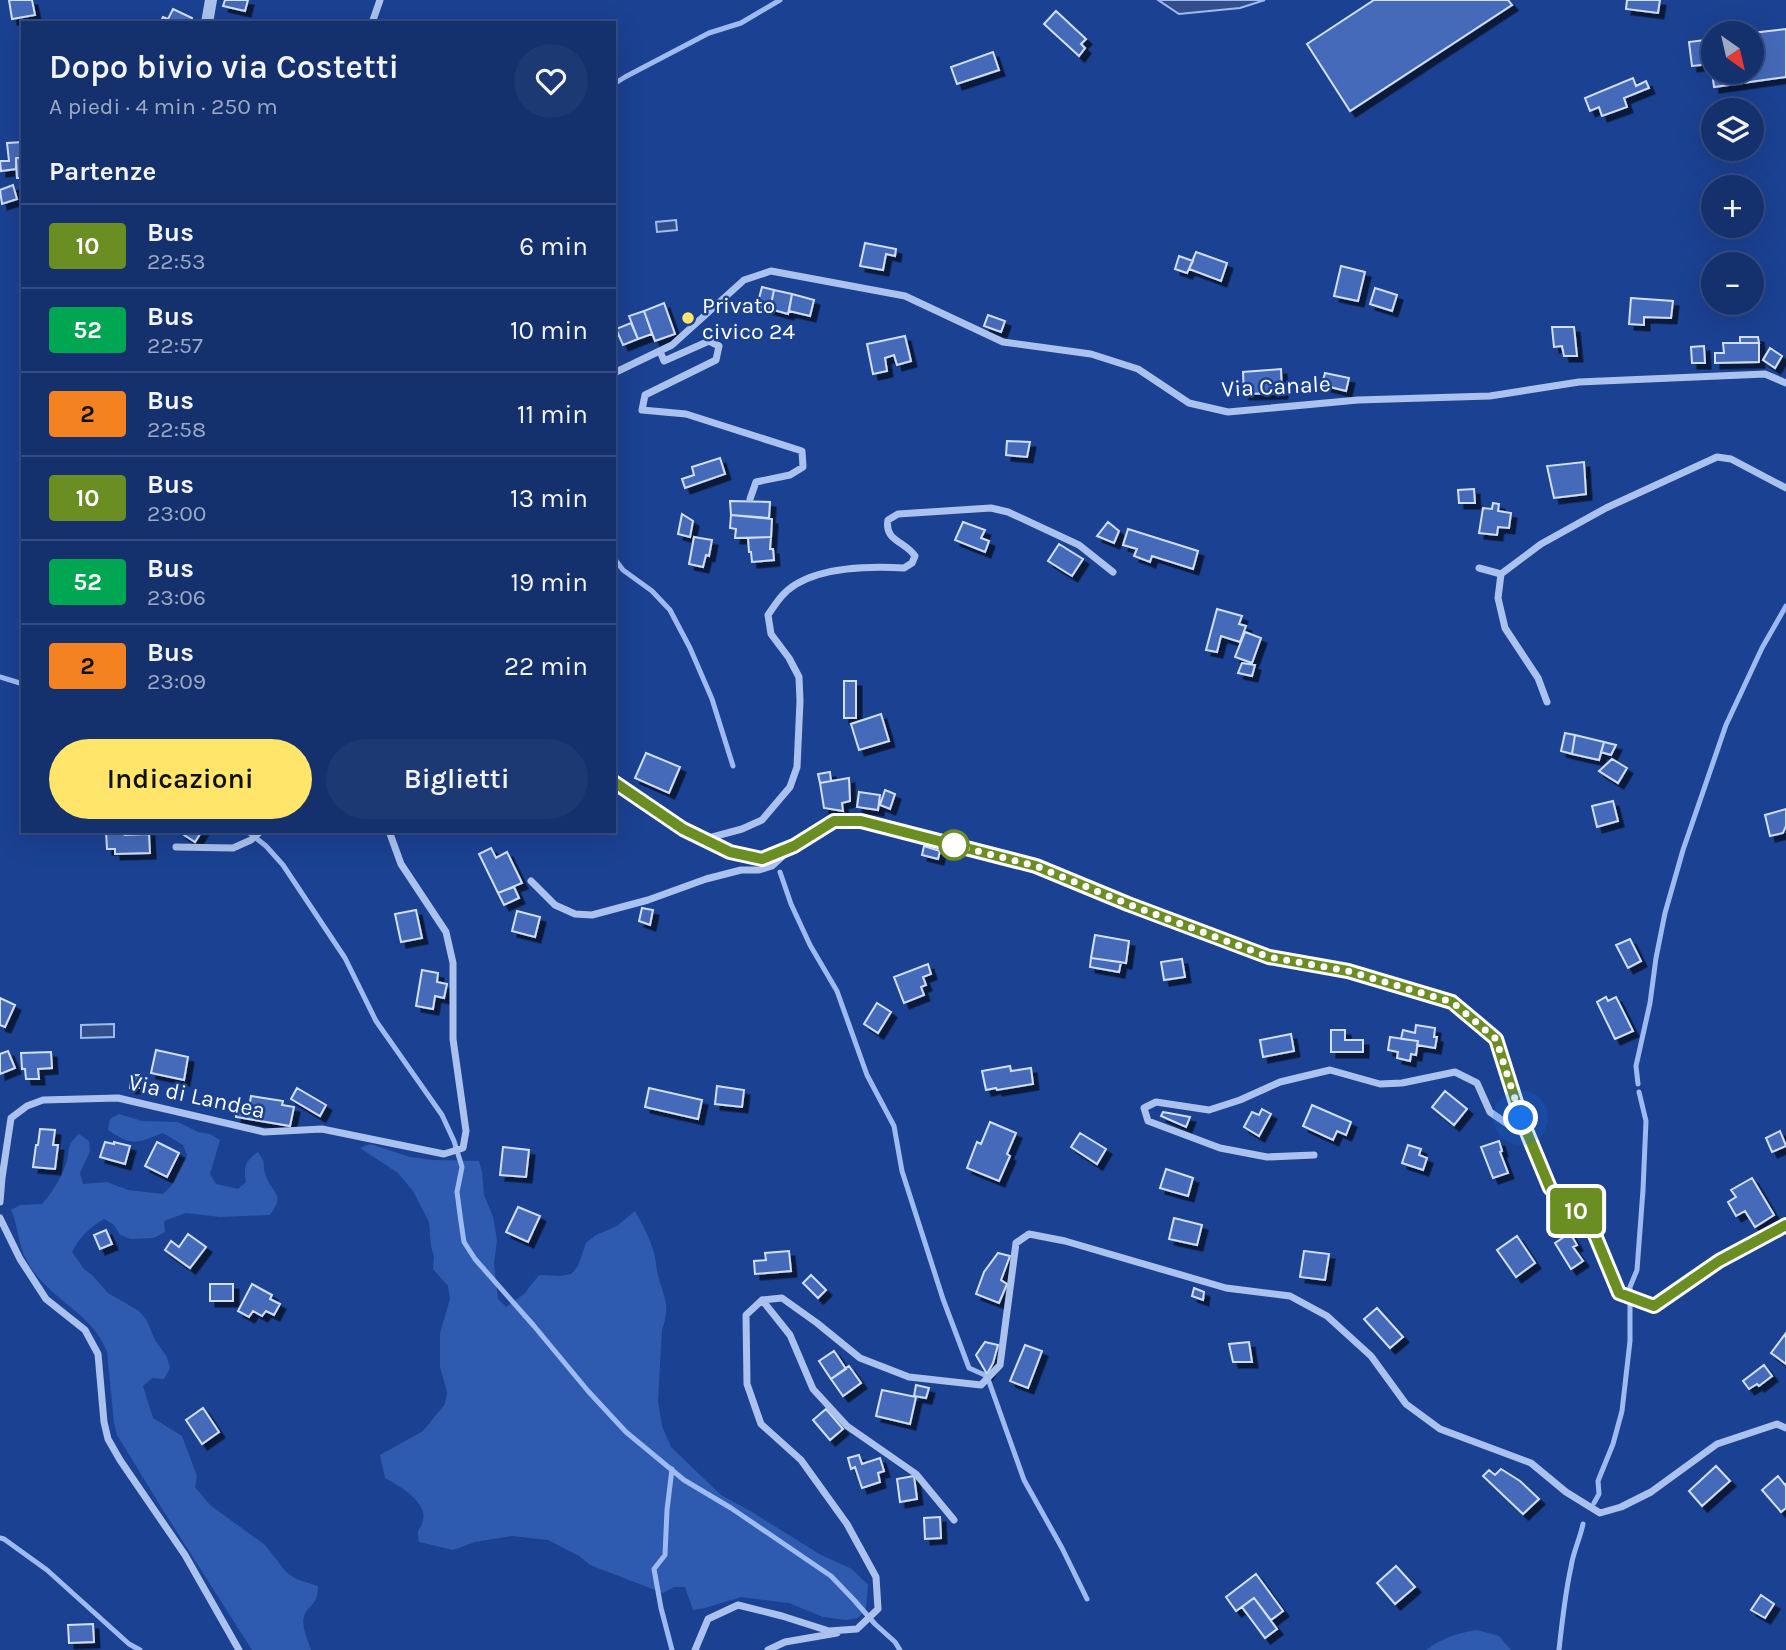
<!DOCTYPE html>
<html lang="it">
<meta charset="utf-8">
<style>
:root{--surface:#14316e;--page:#1d3973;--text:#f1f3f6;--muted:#9da9c2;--line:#334c81;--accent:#ffe569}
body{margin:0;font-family:Karla,sans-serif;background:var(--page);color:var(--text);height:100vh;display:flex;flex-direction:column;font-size:26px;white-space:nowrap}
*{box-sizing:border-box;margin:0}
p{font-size:23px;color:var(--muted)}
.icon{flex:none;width:38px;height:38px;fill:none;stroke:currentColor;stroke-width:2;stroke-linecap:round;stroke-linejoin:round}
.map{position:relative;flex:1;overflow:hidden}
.panel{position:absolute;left:21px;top:21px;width:595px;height:812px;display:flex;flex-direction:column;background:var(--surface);border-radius:0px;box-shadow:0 7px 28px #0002,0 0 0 2px var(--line)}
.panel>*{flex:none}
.badge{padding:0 14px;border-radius:5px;font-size:24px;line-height:46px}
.needle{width:46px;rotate:146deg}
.tools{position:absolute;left:1701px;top:21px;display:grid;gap:14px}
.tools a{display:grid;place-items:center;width:63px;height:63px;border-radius:50%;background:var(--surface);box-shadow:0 7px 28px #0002,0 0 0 2px var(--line);font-size:35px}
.you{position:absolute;width:35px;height:35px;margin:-18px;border:5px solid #fff;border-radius:50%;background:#1a73e8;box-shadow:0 0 0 10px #1a73e833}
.map>.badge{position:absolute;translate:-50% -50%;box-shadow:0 0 0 4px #fff}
h2{padding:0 28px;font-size:26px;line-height:63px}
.round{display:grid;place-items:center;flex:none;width:74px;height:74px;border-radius:37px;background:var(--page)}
.head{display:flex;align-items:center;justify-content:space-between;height:119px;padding:0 28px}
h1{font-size:33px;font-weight:600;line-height:52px}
.action{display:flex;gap:14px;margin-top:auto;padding:14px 28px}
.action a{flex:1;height:80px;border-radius:42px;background:var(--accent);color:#111;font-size:28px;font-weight:600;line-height:80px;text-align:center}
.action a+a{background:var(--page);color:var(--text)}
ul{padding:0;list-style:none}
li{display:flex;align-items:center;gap:21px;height:84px;padding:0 28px;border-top:2px solid var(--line)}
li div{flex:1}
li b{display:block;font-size:26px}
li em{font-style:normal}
li .badge{min-width:77px;font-weight:700;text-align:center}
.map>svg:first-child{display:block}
</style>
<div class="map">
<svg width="1786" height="1650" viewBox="0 0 1786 1650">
<defs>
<filter id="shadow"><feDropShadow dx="5.5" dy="5.5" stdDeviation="0" flood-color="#0009"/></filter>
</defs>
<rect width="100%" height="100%" fill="#1b4192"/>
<path fill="#2e5ab0" d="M119,1114L142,1121L178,1122L198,1132L210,1134L220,1140L210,1174L216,1184L238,1189L246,1182C243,1167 246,1160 258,1152C267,1165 262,1161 265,1173C270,1193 287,1192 270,1215L220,1217L186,1213L164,1221L165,1232L154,1238L131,1239L120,1235L114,1225L104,1219C90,1227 79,1238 72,1252L84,1269L93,1276L108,1293L139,1311L146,1319L155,1340L167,1357L170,1368L164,1379L152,1378L143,1386L153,1418L182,1436L197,1476L195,1487L210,1505L265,1545L287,1573L296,1579L318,1586C318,1606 310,1602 304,1616C301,1626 308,1640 311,1650H252L161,1507L117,1435L114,1423L107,1352C93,1316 61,1305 37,1276C30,1267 22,1254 20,1242C17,1231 16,1221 11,1210L20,1205L42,1204C52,1193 61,1178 66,1164C71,1149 65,1146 79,1134L89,1141L90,1151L80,1173L83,1184L107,1182L128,1190L163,1194L171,1186L187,1155L183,1145L163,1133C136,1143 133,1147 108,1130L110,1119Z
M370,1144L410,1157L433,1160L479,1161L482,1172L484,1195L493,1217L497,1240L494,1264L498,1299L506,1307L524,1294L539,1275L560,1276L571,1274L578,1266L586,1243L596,1235L617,1226L635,1211C642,1224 650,1238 654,1253C656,1260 656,1268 658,1275C664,1299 671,1304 662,1330L658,1401L662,1426L671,1447L721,1495L752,1512L821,1555L852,1569L868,1585L866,1609L858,1618L846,1620L823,1617L789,1603L741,1597L705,1608L693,1610L685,1587H674L663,1593L590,1565L579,1556L548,1540L512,1536L475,1542L453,1550L419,1542C416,1525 420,1533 423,1520C427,1501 399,1486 385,1478L380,1455L423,1431L445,1404L447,1392L440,1367V1333L450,1299L448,1286L433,1269L434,1257L431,1246L429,1222L413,1191L398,1173L360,1148Z
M1477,1630L1499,1636L1511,1650H1426C1442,1638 1457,1633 1477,1630Z"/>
<path fill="#334e8b" stroke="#9ebbf1" stroke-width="2" d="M1158,0H1265L1240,8L1179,14Z
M676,220L677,230L657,232L656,222Z
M114,1024V1037L81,1038V1025Z"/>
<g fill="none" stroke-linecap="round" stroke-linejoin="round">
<path stroke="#9ebbf1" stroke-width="5" d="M614,84L625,77L709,33L741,23L780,0
M614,558L623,570L652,591L670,610L690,648L712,699L733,766
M0,677L23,684
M247,831L266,846L283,865L345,958L376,1021L442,1115L454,1141L462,1167L457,1192L461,1222L464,1242L475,1259L534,1326L588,1391L626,1432L684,1480L731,1508L831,1576L854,1600L875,1624L895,1642L900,1650
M780,872L791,904L810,945L837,991L867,1075L894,1126L902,1171L943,1299L969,1368L987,1376L1024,1480L1062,1548L1087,1599
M1638,1084L1636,1066L1650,1003L1656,958L1665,913L1683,850L1726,725L1762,648L1786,606
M1630,1291V1287L1637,1270L1643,1190L1646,1121L1639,1092
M1594,1503L1599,1494L1598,1481L1613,1444L1622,1411L1630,1341V1304
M0,1538L4,1539L47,1570L129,1644L140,1650
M672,1650L661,1608L654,1569L665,1555L667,1510L672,1469
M1559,1650C1562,1622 1565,1594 1571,1567C1573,1552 1580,1539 1583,1524"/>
</g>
<path fill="#446ab9" stroke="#d1dffb" stroke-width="2" filter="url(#shadow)" d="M9,0H32L35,15L12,19Z
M225,0H248L245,11L223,6Z
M1374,0H1508L1512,5L1350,111L1307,44Z
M1627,0H1660L1658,13L1626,9Z
M173,9L192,18L190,23H160L163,17L168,19Z
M1056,11L1086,39L1081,44L1085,48L1079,56L1044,24Z
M1786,29V77L1714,87L1711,64L1692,66L1689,42L1713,39V72H1752V33Z
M993,52L999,70L957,84L951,67Z
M1633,78L1636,86L1646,81L1649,88L1624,98L1627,107L1602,116L1599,107L1590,111L1585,98Z
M23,142V157L16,158V169L1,171L0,161H9L7,143Z
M23,157V178H17L16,158Z
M13,185L17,199L2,204L0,190Z
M865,243L896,249L895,256L886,254L883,270L860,266Z
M1196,252L1227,263L1221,281L1189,269Z
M1179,256L1193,261L1187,273L1175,269Z
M1341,266L1365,272L1358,301L1334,296Z
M762,287L774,290L770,309L757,306Z
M1375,288L1397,295L1392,311L1370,304Z
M774,290L792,294L788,314L770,309Z
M792,294L814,300L810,316L789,311Z
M1631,298L1673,301L1671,318L1644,317V325L1629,324Z
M664,303L675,334L655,341L644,311Z
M644,311L652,334L638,339L629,316Z
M988,315L1005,321L1001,332L984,326Z
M631,323L638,339L623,345L616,329Z
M1552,327H1574L1577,356H1564L1562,346L1554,347Z
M905,336L911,361L897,365L894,355L885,358L887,371L873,374L867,344Z
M1740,337H1758L1759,343H1740Z
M1723,343H1759V362L1715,363V353H1724Z
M1704,346L1705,363H1692L1691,347Z
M1770,348L1782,356L1775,368L1763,360Z
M1281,369L1282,393L1244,394L1243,372Z
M1325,373L1349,378L1346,391L1322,385Z
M1007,441L1030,442L1027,457L1006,455Z
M720,458L725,474L685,488L682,479L694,475L692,467Z
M1584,462L1586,494L1554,498L1547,466Z
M1474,489L1475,503H1459L1458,490Z
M730,501L770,502L769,518L731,515Z
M1493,503L1499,504L1498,511L1511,513L1509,528L1498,527L1497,535L1479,533L1483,508L1492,509Z
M682,514L693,521L690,537L678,534Z
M731,515L772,519L771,537L735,538L736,529L730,528Z
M963,522L985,530L981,538L989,541L985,552L955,540Z
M1108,522L1119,531L1114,543L1097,536Z
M1128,529L1198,551L1193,569L1152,556L1150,562L1134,556L1137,549L1123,545Z
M694,537L712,540L709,556L706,555L703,567L689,564Z
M771,537L770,549H773L774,560L752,562L751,552H749L748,538Z
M1059,544L1083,559L1072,576L1048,561Z
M1217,609L1242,616L1239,624L1246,626L1240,642L1221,636L1217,652L1206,650Z
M1245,632L1261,638L1252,663L1235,657Z
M1242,663L1255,665L1252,676L1238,673Z
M844,681H856V718H844Z
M881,714L889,741L859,750L851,724Z
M1565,733L1575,735L1572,754L1561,751Z
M1575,735L1604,742L1599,760L1572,754Z
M1604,742L1616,745L1611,755L1601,752Z
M646,753L680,767L669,793L635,778Z
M1612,759L1627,768L1618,783L1599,771Z
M830,772L831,781L820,783L818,774Z
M849,778L850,801L842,803L843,811L824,808L820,783Z
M885,790L895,794L890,809L880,805Z
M859,792L880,795L878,810L857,807Z
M1613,801L1618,821L1597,827L1592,806Z
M1786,809V826L1783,833L1770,836L1765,815Z
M149,831V834L125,835L126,832Z
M182,831H202L195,842L181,833Z
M106,832H126L125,835L149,834L150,853L115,854V849H107Z
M924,846L940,851L938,859L922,855Z
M491,848L496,858L507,852L522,883L498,893L479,854Z
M514,887L519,898L504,905L498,893Z
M642,908L653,910L650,925L639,921Z
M416,910L422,938L401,942L395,914Z
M517,911L540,917L535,937L512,931Z
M1095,935L1129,941L1126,963L1091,958Z
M1630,939L1641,961L1628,968L1616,945Z
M1091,958L1121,962L1119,972L1090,967Z
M1182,959L1185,977L1164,980L1161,962Z
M928,964L931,974L923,977L926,985L921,987L924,995L904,1003L894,977Z
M422,970L438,973L437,982L447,984L444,998L435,996L433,1009L416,1006Z
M1606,997L1608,1001L1616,997L1633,1031L1615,1039L1597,1002Z
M0,998L15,1005L5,1027L0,1025Z
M877,1003L891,1012L878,1033L864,1024Z
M1416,1025L1435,1028L1434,1037H1437L1435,1048L1417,1045L1418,1041L1401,1039L1403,1030L1415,1033Z
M1331,1030H1345V1040H1363V1052H1331Z
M1291,1034L1294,1051L1263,1057L1260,1040Z
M1390,1037L1418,1041L1416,1055L1411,1054L1410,1061L1397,1058L1398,1052L1388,1050Z
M156,1050L188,1057L184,1080L151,1073Z
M8,1051L15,1068L0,1074V1054Z
M51,1052L52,1068L38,1069L39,1079H26L25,1069H22L21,1053Z
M1010,1066L1011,1071L1031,1068L1033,1084L997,1090L996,1088L986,1090L982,1071Z
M130,1075H139V1088H130Z
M717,1086L744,1090L742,1107L715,1104Z
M297,1088L326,1105L320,1116L291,1099Z
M649,1088L702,1100L698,1119L645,1107Z
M1445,1091L1467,1109L1454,1125L1432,1107Z
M251,1096L283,1101L282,1105L294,1107L290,1126L236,1117L238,1106L249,1108Z
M1312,1105L1351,1122L1346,1135L1337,1131L1333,1140L1303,1126Z
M1262,1109L1271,1114L1259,1136L1244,1127L1252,1112L1259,1115Z
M1163,1112L1174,1114L1190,1117L1186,1127L1161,1116Z
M990,1122L1016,1133L1007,1154L1010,1156L999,1181L967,1168L977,1142L981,1144Z
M40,1129L55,1130L53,1145H58L55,1169L33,1167L36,1145H38Z
M1780,1131L1786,1146L1772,1152L1766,1138Z
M1080,1133L1106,1149L1097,1164L1071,1147Z
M1499,1141L1502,1151L1500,1152L1508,1173L1493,1178L1481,1147Z
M105,1142L114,1144V1142L130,1146L125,1164L100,1157Z
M157,1142L179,1153L167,1177L145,1166Z
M1408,1145L1421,1149L1419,1155L1427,1158L1423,1170L1402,1163Z
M503,1147L529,1150L526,1177L500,1175Z
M1166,1169L1193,1178L1188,1196L1160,1188Z
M1752,1178L1774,1215L1755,1227L1745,1211L1736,1216L1728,1202L1736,1197L1731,1190Z
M518,1207L540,1216L528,1242L506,1232Z
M1174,1218L1202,1225L1197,1245L1169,1239Z
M106,1230L112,1244L100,1249L94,1235Z
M1570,1233L1577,1245L1573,1247L1583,1261L1571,1269L1555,1243Z
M188,1234L206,1247L190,1268L165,1250L171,1241L179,1247Z
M1517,1236L1535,1263L1516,1277L1497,1250Z
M789,1251L791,1271L755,1274L754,1261L766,1260L765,1253Z
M1304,1251L1329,1254L1325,1280L1300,1277Z
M998,1253L1010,1256L1001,1280L1007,1284L999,1303L976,1294L984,1272Z
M811,1275L826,1290L818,1298L803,1283Z
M210,1284H233V1301H210Z
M252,1284L272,1295L270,1299L280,1304L274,1315L266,1311L262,1316L253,1311L249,1317L238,1311Z
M1194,1288L1204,1292L1203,1300L1192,1296Z
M1377,1308L1403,1337L1390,1348L1364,1319Z
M1786,1333V1364L1771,1353Z
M985,1342L998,1345L993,1363L987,1374L976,1355Z
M1249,1342L1252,1362H1233L1229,1344Z
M1025,1345L1042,1351L1028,1388L1010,1381Z
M834,1351L846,1369L831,1379L819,1361Z
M1764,1365L1772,1376L1759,1386L1757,1384L1749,1389L1743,1381Z
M849,1366L861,1383L843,1396L831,1379Z
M916,1385L929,1388L926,1398L914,1396Z
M882,1390L916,1397L910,1424L876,1416Z
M203,1408L219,1432L202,1444L186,1420Z
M826,1409L843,1429L830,1440L813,1420Z
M859,1455L862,1464L880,1458L884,1471L878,1473L880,1482L862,1488L855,1467L851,1469L848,1458Z
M1716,1466L1730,1481L1702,1506L1689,1491Z
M1501,1469L1520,1481L1539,1499L1523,1514L1483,1476L1489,1470L1495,1475Z
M914,1476L917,1499L900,1502L897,1479Z
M1778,1476L1785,1485L1786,1484V1508L1781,1512L1762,1490Z
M940,1517L941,1538L925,1539L924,1518Z
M1396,1566L1415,1587L1395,1604L1377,1583Z
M1256,1574L1283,1611L1271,1620L1254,1598L1236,1611L1226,1597Z
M1761,1595L1774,1604L1765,1618L1751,1610Z
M1254,1598L1277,1629L1265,1638L1242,1607Z
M93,1624L94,1642L69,1643L68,1625Z"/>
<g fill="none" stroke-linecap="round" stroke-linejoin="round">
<path stroke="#abc2ef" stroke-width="7" d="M372,23L380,0
M660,351L664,361L709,341L719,346L716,360L645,395L642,410L686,414L802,451L803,467L790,475L756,482L750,499
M614,373L672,345L744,280L771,271L905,296L1003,342L1091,354L1138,369L1189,403L1228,412L1358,400L1490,396L1579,382L1765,374L1786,383
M1479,568L1501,574L1541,544L1606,508L1717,457L1731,459L1786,488
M1501,574L1498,598L1505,628L1538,678L1547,702
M705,839L742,829L762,820L790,787L797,767L800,701L799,677L789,658L771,634L768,615C772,609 776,603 781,597C806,567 867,566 904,568L912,563L915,556C905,541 884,541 888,520L898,514L991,508L1008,512L1079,545L1113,572
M176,847L233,848L251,840L261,831
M531,881L555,905L575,914L592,915L648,900L706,879L741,870H759L772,866L784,855L786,850
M1314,1155L1267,1157L1220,1148L1148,1121L1144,1108L1156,1102L1209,1110L1240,1100L1280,1082L1330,1070L1380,1084L1402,1083L1455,1072L1477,1083L1490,1112L1509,1125L1521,1118
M0,1202L2,1178L11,1118L27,1106L43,1100L118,1098L264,1132L322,1129L444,1154L463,1148L466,1131L453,1039V963L446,932L401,864L389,831
M0,1218L20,1259L46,1299L85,1330L98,1354L104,1422L108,1439L120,1460L185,1555L239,1650
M762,1300L790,1335L813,1389L847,1426L916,1474L954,1520
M695,1650L708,1619L738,1605L782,1616L829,1631L857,1629L878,1609L876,1577L847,1524L801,1460L761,1424L747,1384L746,1315L762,1300L782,1298L817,1323L860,1358L909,1377L981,1385L1000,1365L1016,1243L1029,1234L1065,1241L1226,1288L1290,1296L1327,1316L1371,1356L1406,1404L1440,1429L1531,1463L1566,1492L1600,1513L1621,1507L1651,1492L1717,1444L1777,1424L1786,1428
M768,1650L785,1642L837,1633"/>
<path stroke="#abc2ef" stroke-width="12" d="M207,23L211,0
M614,782L683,829L730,852L762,859L794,846L834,821H861L1036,866L1128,904L1269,957L1348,971L1452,1002L1496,1039L1521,1118L1550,1188L1590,1223L1619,1293L1655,1306L1719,1261L1786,1225"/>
</g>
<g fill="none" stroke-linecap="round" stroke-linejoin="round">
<g stroke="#fff" stroke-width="16">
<path id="line" d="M614,782L683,829L730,852L762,859L794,846L834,821H861L1036,866L1128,904L1269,957L1348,971L1452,1002L1496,1039L1521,1118L1550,1188L1590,1223L1619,1293L1654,1306L1719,1261L1786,1225"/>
</g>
<use href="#line" stroke="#6b8e23" stroke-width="10"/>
<path stroke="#fff" stroke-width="7" stroke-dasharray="0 12.6" d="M954,845L1036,866L1128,904L1269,957L1348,971L1452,1002L1496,1039L1521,1118"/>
</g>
<circle fill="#ffe569" stroke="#1b4192" stroke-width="2.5" cx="688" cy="318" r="7"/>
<circle fill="#fff" stroke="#6b8e23" stroke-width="3.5" cx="954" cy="845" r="14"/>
<g text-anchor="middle" stroke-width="5" stroke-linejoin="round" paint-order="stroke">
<g font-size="23" fill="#fff" stroke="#1b4192" text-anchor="start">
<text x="702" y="313">Privato<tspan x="702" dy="26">civico 24</tspan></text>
</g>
<g font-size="23" fill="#fff" stroke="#1b4192">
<text transform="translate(1276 386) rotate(-3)" y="8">Via Canale</text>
<text transform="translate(197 1096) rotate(12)" y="8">Via di Landea</text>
</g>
</g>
</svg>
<div class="tools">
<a><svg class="needle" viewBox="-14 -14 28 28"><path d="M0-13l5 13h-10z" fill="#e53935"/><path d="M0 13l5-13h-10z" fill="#9da9c2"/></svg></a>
<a><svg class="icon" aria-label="layers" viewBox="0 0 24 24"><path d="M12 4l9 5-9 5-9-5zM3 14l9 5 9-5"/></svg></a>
<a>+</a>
<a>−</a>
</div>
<div class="you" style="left:1521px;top:1118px"></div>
<b class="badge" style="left:1576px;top:1211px;background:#6b8e23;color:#fff">10</b>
<section class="panel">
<div class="head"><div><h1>Dopo bivio via Costetti</h1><p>A piedi · 4 min · 250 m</p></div><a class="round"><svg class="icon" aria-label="heart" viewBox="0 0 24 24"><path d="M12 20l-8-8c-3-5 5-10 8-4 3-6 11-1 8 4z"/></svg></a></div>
<h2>Partenze</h2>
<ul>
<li><span class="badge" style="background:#6b8e23;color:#fff">10</span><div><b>Bus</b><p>22:53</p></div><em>6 min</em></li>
<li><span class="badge" style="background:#00a651;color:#fff">52</span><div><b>Bus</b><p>22:57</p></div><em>10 min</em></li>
<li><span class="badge" style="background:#f58220;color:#111">2</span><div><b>Bus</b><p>22:58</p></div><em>11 min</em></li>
<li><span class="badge" style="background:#6b8e23;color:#fff">10</span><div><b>Bus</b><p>23:00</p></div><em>13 min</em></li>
<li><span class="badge" style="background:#00a651;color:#fff">52</span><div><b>Bus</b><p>23:06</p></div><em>19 min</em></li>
<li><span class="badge" style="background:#f58220;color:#111">2</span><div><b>Bus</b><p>23:09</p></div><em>22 min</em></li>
</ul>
<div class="action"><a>Indicazioni</a><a>Biglietti</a></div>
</section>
</div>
